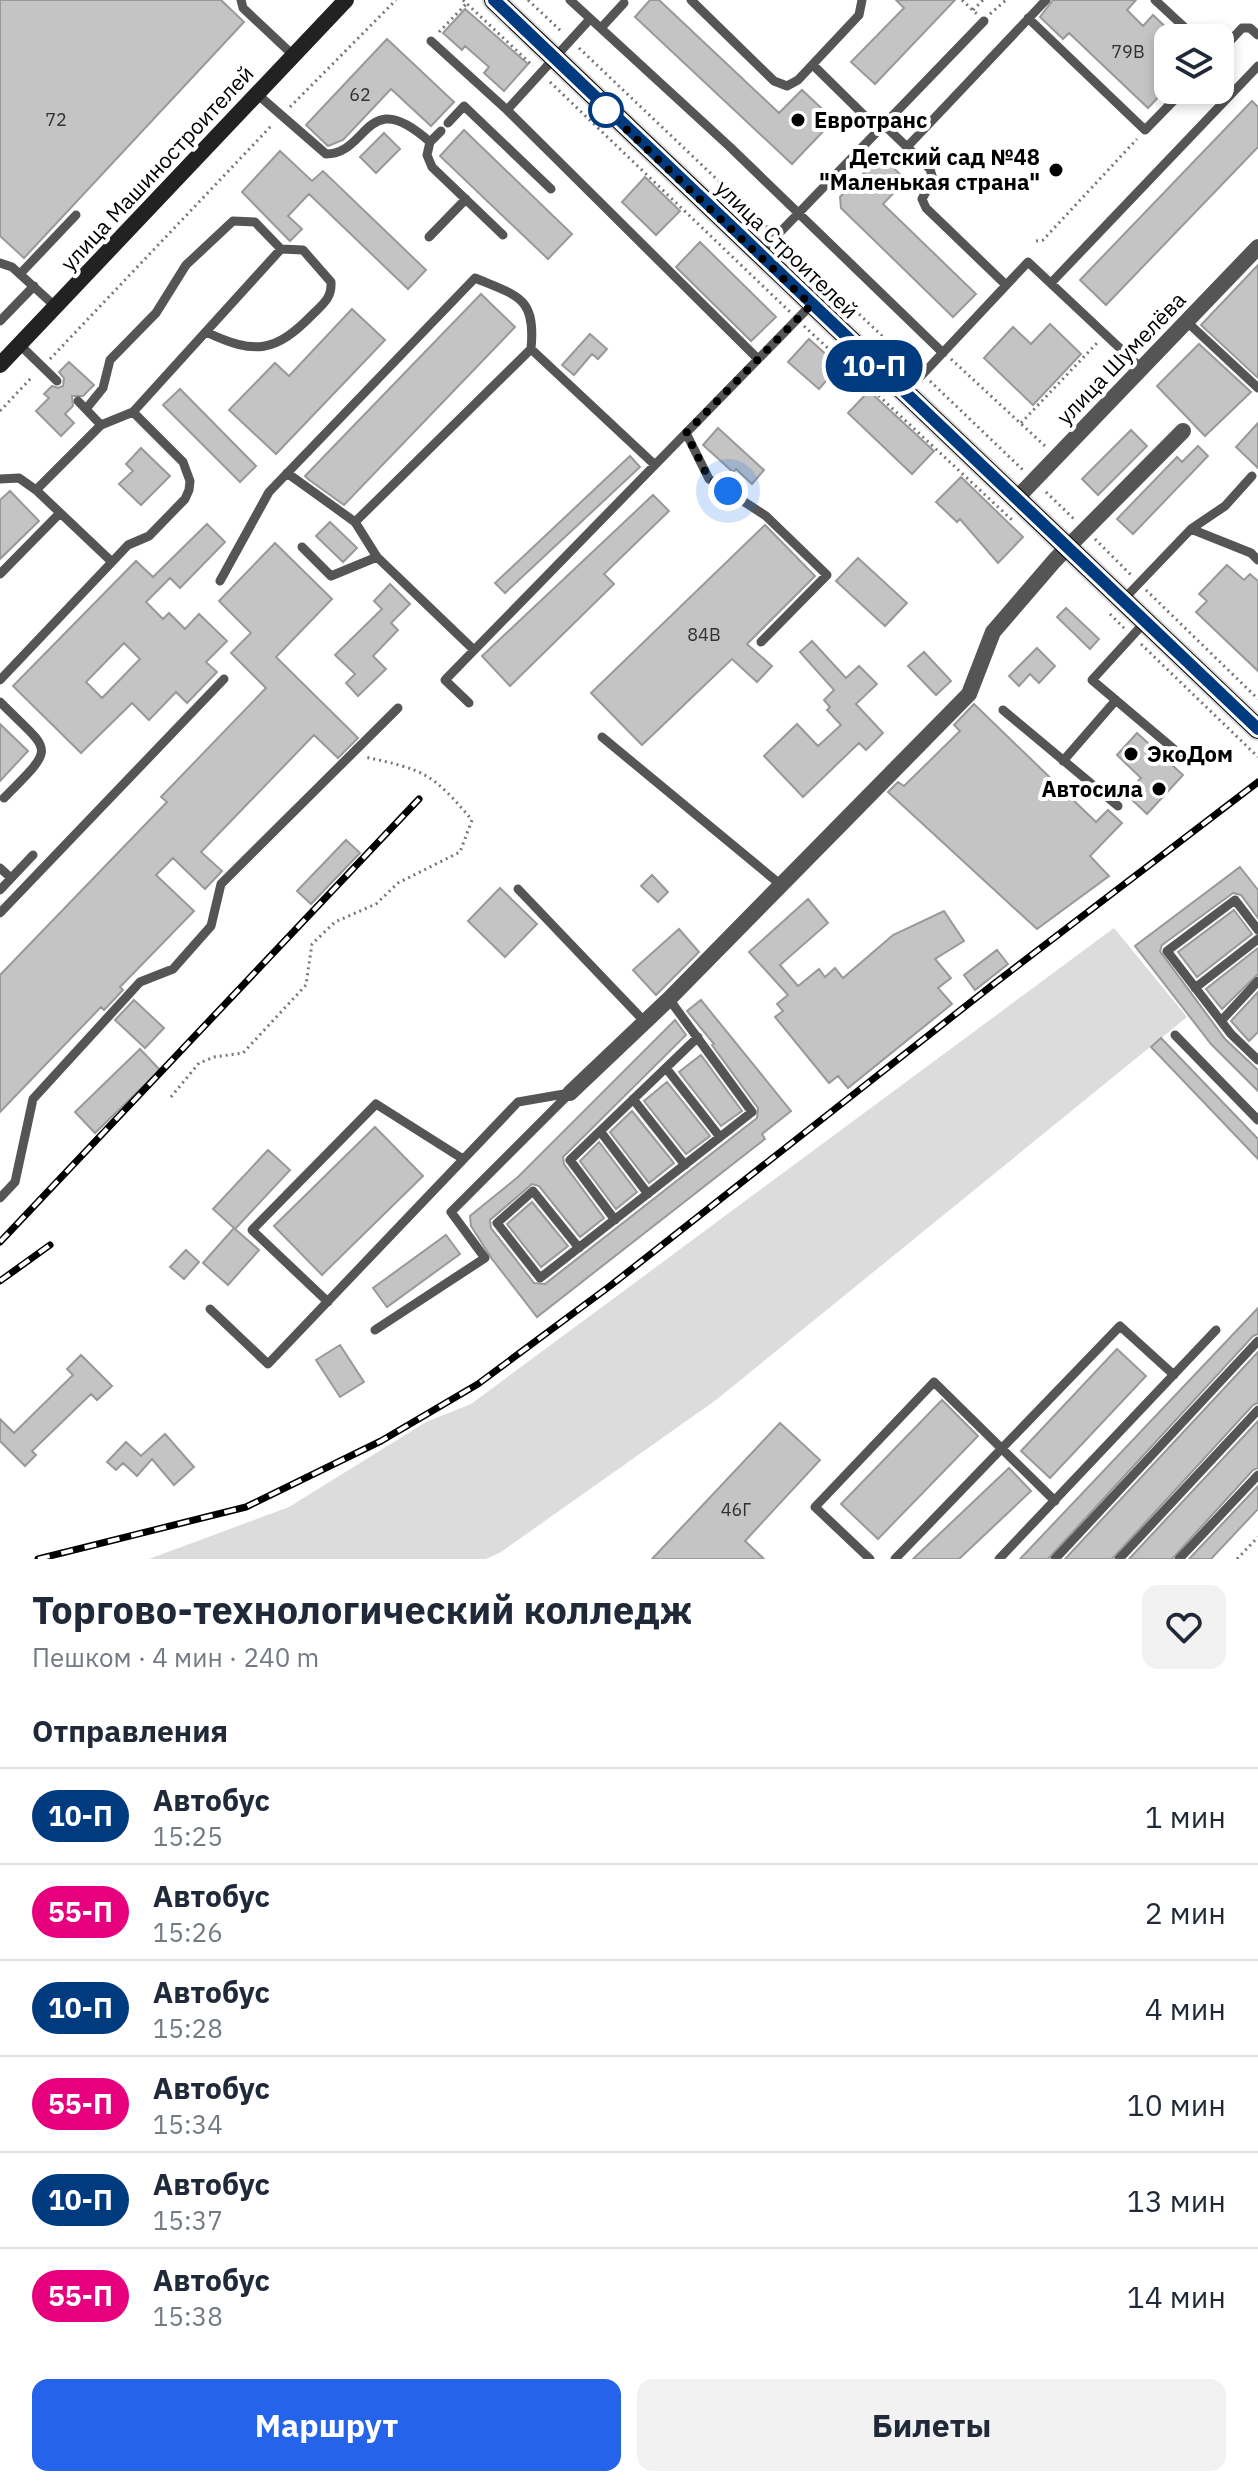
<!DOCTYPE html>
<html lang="ru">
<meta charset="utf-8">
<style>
:root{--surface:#fff;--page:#f2f2f3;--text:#1f2937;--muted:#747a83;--line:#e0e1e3;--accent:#2563eb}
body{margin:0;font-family:"IBM Plex Sans",sans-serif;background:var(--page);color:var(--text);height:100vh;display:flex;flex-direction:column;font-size:30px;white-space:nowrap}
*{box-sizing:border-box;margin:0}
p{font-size:26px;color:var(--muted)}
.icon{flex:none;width:44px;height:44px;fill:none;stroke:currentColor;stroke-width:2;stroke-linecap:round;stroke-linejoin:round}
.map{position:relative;height:1559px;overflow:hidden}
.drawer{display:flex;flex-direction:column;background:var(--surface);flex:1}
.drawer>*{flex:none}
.badge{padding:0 16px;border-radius:26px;font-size:28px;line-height:52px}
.buttons{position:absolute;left:1154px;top:24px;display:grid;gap:16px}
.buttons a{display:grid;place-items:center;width:80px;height:80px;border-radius:16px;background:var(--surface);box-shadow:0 4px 12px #0003;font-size:40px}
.you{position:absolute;width:40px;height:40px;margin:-20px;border:6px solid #fff;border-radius:50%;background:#1a73e8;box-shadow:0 0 0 12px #1a73e833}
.map>.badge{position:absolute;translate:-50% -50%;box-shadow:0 0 0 4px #fff}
h2{padding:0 32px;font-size:30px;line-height:72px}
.round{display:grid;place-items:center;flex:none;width:84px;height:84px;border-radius:16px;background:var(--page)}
.summary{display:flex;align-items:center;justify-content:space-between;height:136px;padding:0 32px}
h1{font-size:38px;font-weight:700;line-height:60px}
.action{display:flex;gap:16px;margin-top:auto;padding:16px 32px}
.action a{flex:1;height:92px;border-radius:16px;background:var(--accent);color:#fff;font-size:32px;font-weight:700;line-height:92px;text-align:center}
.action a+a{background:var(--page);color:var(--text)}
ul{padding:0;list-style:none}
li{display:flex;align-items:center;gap:24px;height:96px;padding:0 32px;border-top:2px solid var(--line)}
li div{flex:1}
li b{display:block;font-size:30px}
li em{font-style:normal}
li .badge{min-width:88px;font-weight:700;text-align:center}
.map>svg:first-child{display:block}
</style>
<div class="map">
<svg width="1258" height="1559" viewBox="0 0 1258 1559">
<rect width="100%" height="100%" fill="#fff"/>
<path fill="#dcdcdc" d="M1114,928L1187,1017L716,1400L501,1552L486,1559H149L289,1507L426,1422L471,1404Z"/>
<path fill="#c4c4c4" stroke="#999" stroke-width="2" fill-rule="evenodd" d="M0,0H221L244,22L24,258L0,236Z
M650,0H659L779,113L802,90L834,120L792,164L635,17Z
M896,0H955L875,84L851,62L904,8Z
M1053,0H1136L1127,10L1143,26L1153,15L1177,38H1168V87L1148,108L1069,33L1063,39L1040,17Z
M465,9L528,64L504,91L484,73L489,67L465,46L462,50L443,33Z
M387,39L454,102L431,126L391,89L343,140L328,146L306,125Z
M1252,101L1258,107V147L1106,305L1080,280Z
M464,130L572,234L548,259L440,156Z
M384,133L400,149L376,173L360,157Z
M280,151L312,181L323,171L426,270L408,289L309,194L288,216L302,229L290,241L242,192Z
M881,156L906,180L883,204L976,294L953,317L841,208L840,197Z
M645,177L680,211L656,235L622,202Z
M700,242L776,317L751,341L676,267Z
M1258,265V378L1201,325Z
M481,294L515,327L344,505L308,479L305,476Z
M352,309L385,340L276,454L229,410L275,363L289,376Z
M1050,324L1081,354L1033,405L984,358L1013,327L1031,344Z
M590,334L607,349L598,359L592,354L574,375L562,365Z
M809,339L839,366L819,389L788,362Z
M1199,344L1251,392L1205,436L1157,386Z
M69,362L94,385L83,396H72L73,406L65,414L74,423L61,436L36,411L49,398L44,394L52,386L58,388L63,386L64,378L59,372Z
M180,389L256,466L240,482L163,405Z
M869,391L934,451L912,474L848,413Z
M1258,423V468L1236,447Z
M718,428L764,470L752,484L736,469L733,472L703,445Z
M1131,430L1147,446L1098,495L1082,479Z
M1198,446L1208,456L1133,534L1117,519L1177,457L1182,462Z
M141,448L170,476L141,505L119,484L133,471L126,464Z
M630,456L640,467L505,593L495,583Z
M961,477L1023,537L998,563L960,519L957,522L936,502Z
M10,491L39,521L0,559V500Z
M653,495L669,511L604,574L614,584L510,686L482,656Z
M330,522L357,548L343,562L316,536Z
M207,524L225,542L180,588L170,578L146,602L163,619L169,613L185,629L199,614L227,641L206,662L217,672L187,703L176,692L149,720L132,703L81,753L13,686L136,561L153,577ZM124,643L140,659L102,698L86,682Z
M765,525L815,576L747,644L772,666L757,682L732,659L642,745L591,693Z
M275,543L332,599L276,657L358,738L338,758L314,735L201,852L222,871L205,889L173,858L156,875L194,911L120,987L123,990L104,1010L101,1007L0,1112V975L167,802L161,797L266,688L231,653L251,633L219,601Z
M858,558L907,603L885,626L836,581Z
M1227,565L1244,580L1250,574L1258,581V671L1196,612L1207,601L1199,594Z
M390,584L410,604L391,623L398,630L373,656L386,669L358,696L346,683L355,674L335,655L382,609L374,601Z
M1066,608L1099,639L1090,649L1057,617Z
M812,641L846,678L859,666L877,684L856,704L883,733L866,750L859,743L803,797L764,756L797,724L818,746L841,725L827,710L830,707L824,700L834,690L800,652Z
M1037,648L1055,666L1039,683L1030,674L1019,686L1009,676Z
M924,652L951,681L936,695L908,666Z
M974,704L1096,822L1108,810L1122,823L1090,856L1109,876L1037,929L888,792L898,782L904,786L960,731L954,725Z
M0,724L28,751L0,781Z
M1137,733L1183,775L1147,814L1126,794L1141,778L1117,755Z
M346,840L360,853L311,904L297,891Z
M1240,867L1258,890V918L1241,895L1233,893L1162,945L1160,951L1225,1039L1258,1070V1091L1211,1044L1135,946Z
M652,875L668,892L658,902L641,886Z
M500,888L537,924L505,957L468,921Z
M808,899L828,923L780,965L798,986L819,969L825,977L835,968L843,978L893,935L944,911L964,941L935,959L951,978L938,988L952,1004L848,1088L838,1076L829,1083L775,1017L783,1011L777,1004L788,995L749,952Z
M1234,910L1252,934L1197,977L1178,952Z
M679,929L699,952L656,995L633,970Z
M1258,948V974L1222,1009L1206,989Z
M997,950L1008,964L975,990L964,975Z
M1258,992V1032L1249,1041L1231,1021Z
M134,1000L164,1028L145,1048L115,1020Z
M701,1000L791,1111L762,1134L765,1139L537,1317L492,1259L471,1226L470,1216L518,1177L675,1020L686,1035L563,1157L564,1164L604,1218L580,1237L539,1186L532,1184L490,1220L491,1228L534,1283L545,1284L757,1118L758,1108L712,1045L714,1044L687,1011Z
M1161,1038L1258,1139V1159L1151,1047Z
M140,1049L160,1070L95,1133L75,1112Z
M701,1055L742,1111L721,1126L679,1072Z
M667,1082L710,1136L686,1154L644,1101Z
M632,1111L674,1163L649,1183L610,1132Z
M375,1127L423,1176L322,1275L274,1226Z
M599,1142L637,1192L616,1209L580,1161Z
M268,1150L290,1170L235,1229L259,1250L228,1285L203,1263L234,1228L213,1209Z
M532,1202L568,1246L541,1267L507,1224Z
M446,1235L460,1254L387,1307L373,1288Z
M186,1250L199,1262L184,1279L170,1267Z
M1258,1308V1334L1253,1336L1048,1559H1020Z
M340,1345L364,1382L340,1397L316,1360Z
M1117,1349L1146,1376L1050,1478L1021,1451Z
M1258,1352V1403L1253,1405L1112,1559H1065Z
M81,1355L112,1386L97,1400L91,1394L32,1451L36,1455L25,1466L0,1441V1419L14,1433L73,1375L67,1369Z
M942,1400L978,1436L878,1539L841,1504Z
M1258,1421V1468L1253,1470L1172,1559H1129Z
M780,1423L820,1460L745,1541L764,1559H652Z
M165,1434L194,1467L174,1485L152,1459L137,1476L123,1463L116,1470L107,1462L126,1442L141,1456Z
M1009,1468L1031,1491L959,1559H913Z
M1258,1486V1509L1211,1559H1189Z"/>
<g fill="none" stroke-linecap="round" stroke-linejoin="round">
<g stroke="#dbdbdb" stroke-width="24">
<path id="primary" d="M494,0L1258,729"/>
</g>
<path stroke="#777" stroke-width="3" stroke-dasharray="2 4" stroke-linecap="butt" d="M463,0L533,66
M528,0L562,32
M962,0L977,14
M973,10L983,0
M990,14L1006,0
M439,32L466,4
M579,48L768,228
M550,82L790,312
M290,107L396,0
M1036,241L1043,240L1137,139
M785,244L916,368
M804,326L1012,520
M50,359L273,124
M951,359L1045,446
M930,381L1023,470
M0,411L33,376
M1021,423L1098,342
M1046,492L1075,520
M1095,539L1132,576
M1146,590L1258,699
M1110,614L1124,628
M1141,644L1258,757
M171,1097L199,1063L214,1057L243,1053L306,985L312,944L335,922L376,904L398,883L460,852L472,820C432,773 425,770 365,757
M1237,1559L1258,1537"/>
<path stroke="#555" stroke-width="9" d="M241,0L243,8L293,55
M570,0L730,147L943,353
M691,0L774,81L787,86L798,80L859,15L862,0
M1155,0L1196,38
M1028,18L1145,130L1184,90
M601,28L624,3
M431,41L507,110L758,359
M1220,52L1242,28H1250L1258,35
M813,65L879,130
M257,94L326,154C369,154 365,84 430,142L441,131
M507,110L590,19
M448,123L464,106L551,189
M884,125L930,169L933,179L922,199L926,208L1006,285
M430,142L427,155L432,167L503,235
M907,147L1046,0
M429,237L466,199
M758,255L984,21
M0,263L12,267L56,307
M20,274L76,215
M1051,283L1258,66
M0,321L34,286
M1186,321L1258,388
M20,345L57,381
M906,392L1028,262L1141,368
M86,409L103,388L110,360L156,313L186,265L233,221L255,222L281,249L303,250L331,282C332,298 323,304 313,314C275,353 255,355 206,332
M133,412L281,249
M101,425L133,412L183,462L190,481L189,490L185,499L149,536L128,545L112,562
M686,433L709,479L766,516L827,575L761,642
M287,473L355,522
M0,479L19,478L36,490
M1191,529L1225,506L1252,476
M302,547L331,576L377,557
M0,574L60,513
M220,581L269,492L475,278C518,296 536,297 531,349
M1123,600L1191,529L1251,553L1258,560
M1145,622L1092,680L1182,756
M474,650L377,557L355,522L531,349L655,465
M0,680L112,562L36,490L101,425L78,401
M0,702C52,754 57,744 4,798
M469,703L445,680L811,305
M1003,710L1118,806
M602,737L781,885
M1063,761L1116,700
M0,868L11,878
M518,889L645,1022
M0,890L33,855
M0,913L224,679
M1258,930L1235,900L1167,951L1231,1034L1258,1060
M1195,988L1258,939
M1221,1021L1258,981
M1175,1035L1258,1120
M666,1068L720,1137
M633,1099L685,1165
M600,1131L648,1194
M0,1198L15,1182L33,1099L140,982L173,969L211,926L221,884L398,708
M615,1220L570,1160L698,1037
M579,1248L533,1191L497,1223L540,1278L752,1112L669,999
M328,1302L252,1230L376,1104L463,1159
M210,1309L268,1364L518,1102L570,1093
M375,1330L485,1258L451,1212L570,1093
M870,1559L815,1507L934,1382L1055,1501
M895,1559L1120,1326L1174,1375
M999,1559L1216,1330
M1055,1559L1258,1341
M1119,1559L1258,1410
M1179,1559L1258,1475"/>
<path stroke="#555" stroke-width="16" d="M1016,499L1258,247
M570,1093L669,999L969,694L993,632L1055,560L1183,431"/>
<path stroke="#222" stroke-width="16" d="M0,365L346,0"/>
<use href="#primary" stroke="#000" stroke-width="20"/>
<g stroke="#000" stroke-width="7">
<path id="rail" d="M0,1242L419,799
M0,1281L50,1245
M38,1559L246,1507L381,1441L478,1384L610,1286L995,983L1258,782"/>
</g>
<use href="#rail" stroke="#fff" stroke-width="4" stroke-dasharray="12" stroke-linecap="butt"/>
</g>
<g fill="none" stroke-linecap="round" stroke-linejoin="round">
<g stroke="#fff" stroke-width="18">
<path id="line" d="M494,0L1258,729"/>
</g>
<use href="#line" stroke="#003b80" stroke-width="12"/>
<path stroke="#000" stroke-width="8" stroke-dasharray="0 14.4" d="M606,110L811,305L686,433L709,479L728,491"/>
</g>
<circle fill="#fff" stroke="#003b80" stroke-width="4" cx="606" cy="110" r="16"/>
<g fill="#000" stroke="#fff" stroke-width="3">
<circle cx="798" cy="120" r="8"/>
<circle cx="1056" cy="170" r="8"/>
<circle cx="1131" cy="754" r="8"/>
<circle cx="1159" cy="789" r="8"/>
</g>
<g text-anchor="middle" stroke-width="8" stroke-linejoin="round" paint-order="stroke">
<g font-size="18" fill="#313131">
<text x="1128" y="58">79В</text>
<text x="360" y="101">62</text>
<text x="56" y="126">72</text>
<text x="704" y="641">84В</text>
<text x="736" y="1516">46Г</text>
</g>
<g font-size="22" font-weight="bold" fill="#000" stroke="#fff" text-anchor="start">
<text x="814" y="128">Евротранс</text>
<text x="1040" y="165" text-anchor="end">Детский сад №48<tspan x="1040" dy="25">"Маленькая страна"</tspan></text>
<text x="1147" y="762">ЭкоДом</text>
<text x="1143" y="797" text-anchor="end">Автосила</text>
</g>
<g font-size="22" fill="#000" stroke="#fff">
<text transform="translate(157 168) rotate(-47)" y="8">улица Машиностроителей</text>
<text transform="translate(787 249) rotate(44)" y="8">улица Строителей</text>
<text transform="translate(1121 358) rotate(-46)" y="8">улица Шумелёва</text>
</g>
</g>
</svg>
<div class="buttons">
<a><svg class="icon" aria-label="layers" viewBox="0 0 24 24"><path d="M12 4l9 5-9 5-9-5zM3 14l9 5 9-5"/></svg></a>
</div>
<div class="you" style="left:728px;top:491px"></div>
<b class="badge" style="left:874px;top:366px;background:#003b80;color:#fff">10-П</b>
</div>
<section class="drawer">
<div class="summary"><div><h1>Торгово-технологический колледж</h1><p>Пешком · 4 мин · 240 m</p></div><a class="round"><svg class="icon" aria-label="heart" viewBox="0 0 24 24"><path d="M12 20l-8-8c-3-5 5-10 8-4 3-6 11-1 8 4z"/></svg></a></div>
<h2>Отправления</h2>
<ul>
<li><span class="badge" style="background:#003b80;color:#fff">10-П</span><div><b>Автобус</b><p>15:25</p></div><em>1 мин</em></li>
<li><span class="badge" style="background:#e6007e;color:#fff">55-П</span><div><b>Автобус</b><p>15:26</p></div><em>2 мин</em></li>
<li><span class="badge" style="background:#003b80;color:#fff">10-П</span><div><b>Автобус</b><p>15:28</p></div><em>4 мин</em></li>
<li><span class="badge" style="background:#e6007e;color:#fff">55-П</span><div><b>Автобус</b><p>15:34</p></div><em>10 мин</em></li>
<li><span class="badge" style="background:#003b80;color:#fff">10-П</span><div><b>Автобус</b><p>15:37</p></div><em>13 мин</em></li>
<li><span class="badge" style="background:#e6007e;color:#fff">55-П</span><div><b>Автобус</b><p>15:38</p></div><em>14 мин</em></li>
</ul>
<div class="action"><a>Маршрут</a><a>Билеты</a></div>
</section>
